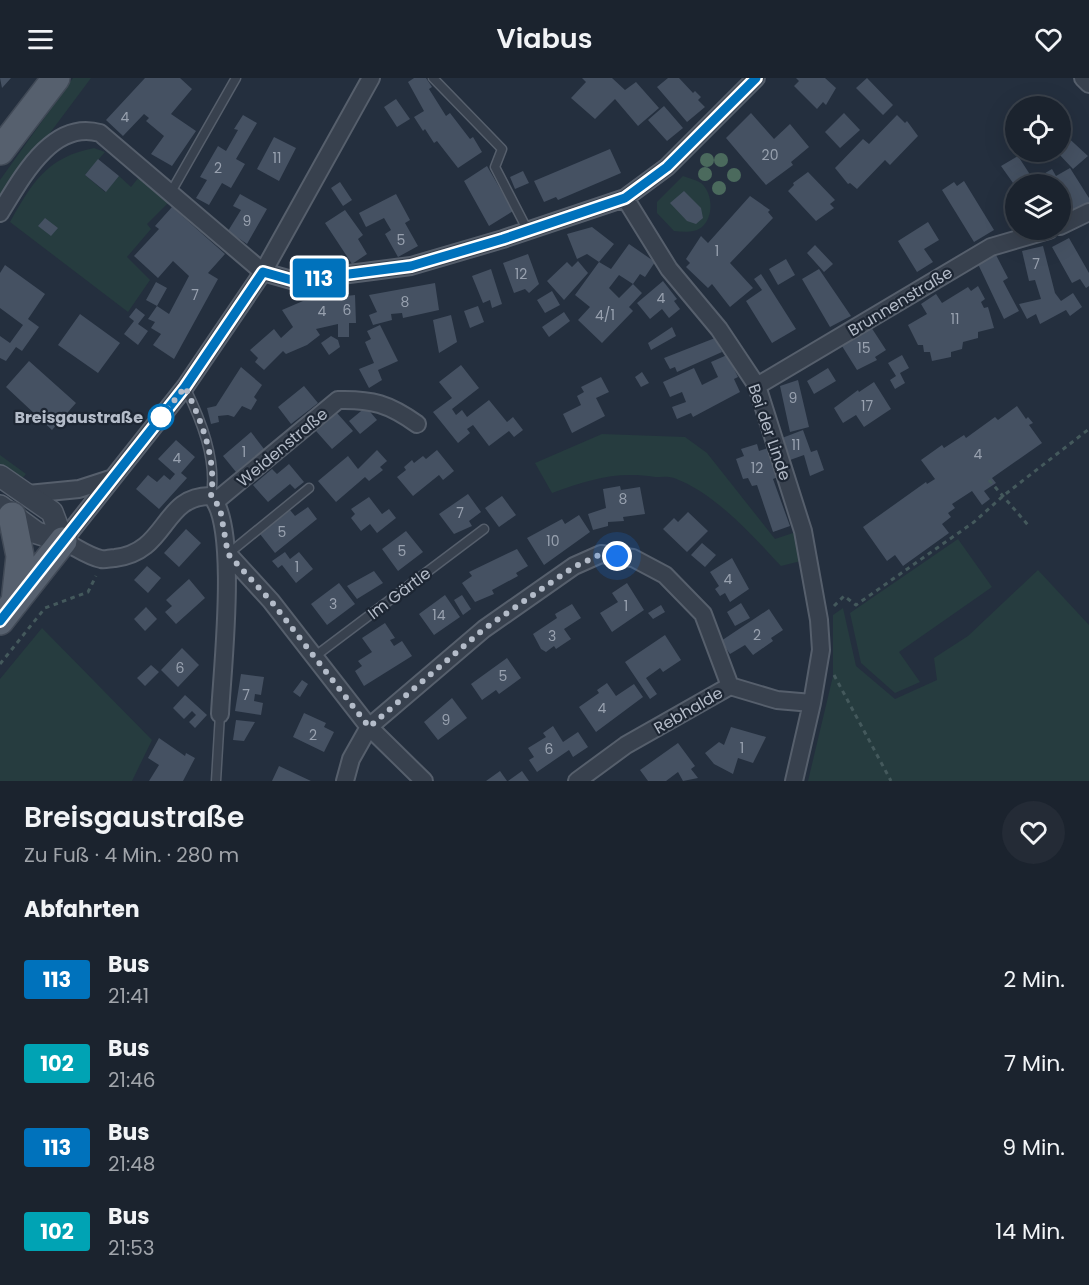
<!DOCTYPE html>
<html lang="de">
<meta charset="utf-8">
<style>
:root{--surface:#1b232e;--page:#242b36;--text:#f1f3f6;--muted:#a0a4aa;--line:#39404a}
body{margin:0;font-family:Poppins,sans-serif;background:var(--page);color:var(--text);height:100vh;display:flex;flex-direction:column;font-size:22px;white-space:nowrap}
*{box-sizing:border-box;margin:0}
p{font-size:20px;color:var(--muted)}
.icon{flex:none;width:33px;height:33px;fill:none;stroke:currentColor;stroke-width:2;stroke-linecap:round;stroke-linejoin:round}
.map{position:relative;height:703px;overflow:hidden}
.side{display:flex;flex-direction:column;background:var(--surface);flex:1}
.side>*{flex:none}
.badge{padding:0 12px;border-radius:4px;font-size:21px;line-height:39px}
.buttons{position:absolute;left:1005px;top:18px;display:grid;gap:12px}
.buttons a{display:grid;place-items:center;width:66px;height:66px;border-radius:50%;background:var(--surface);box-shadow:0 6px 24px #0002,0 0 0 2px var(--line);font-size:30px}
.you{position:absolute;width:30px;height:30px;margin:-15px;border:4px solid #fff;border-radius:50%;background:#1a73e8;box-shadow:0 0 0 9px #1a73e833}
.map>.badge{position:absolute;translate:-50% -50%;box-shadow:0 0 0 3px #fff}
h2{padding:0 24px;font-size:22px;line-height:54px}
.round{display:grid;place-items:center;flex:none;width:63px;height:63px;border-radius:32px;background:var(--page)}
.overview{display:flex;align-items:center;justify-content:space-between;height:102px;padding:0 24px}
h1{font-size:28px;font-weight:600;line-height:45px}
ul{padding:0;list-style:none}
li{display:flex;align-items:center;gap:18px;height:84px;padding:0 24px}
li div{flex:1}
li b{display:block;font-size:22px}
li em{font-style:normal}
li .badge{min-width:66px;font-weight:700;text-align:center}
header{display:flex;justify-content:space-between;align-items:center;height:78px;padding:0 24px;background:var(--surface);font-size:27px;font-weight:600}
.map>svg:first-child{display:block}
</style>
<header><svg class="icon" aria-label="menu" viewBox="0 0 24 24"><path d="M4 6h16M4 12h16M4 18h16"/></svg>Viabus<svg class="icon" aria-label="heart" viewBox="0 0 24 24"><path d="M12 20l-8-8c-3-5 5-10 8-4 3-6 11-1 8 4z"/></svg></header>
<div class="map">
<svg width="1089" height="703" viewBox="0 0 1089 703">
<rect width="100%" height="100%" fill="#242f3e"/>
<path fill="#263c3f" d="M73,0H91L0,122V102Z
M94,70L105,74L85,97L105,114L119,98L131,109L139,99L169,124L147,146L151,151L127,179L150,202L128,234L10,144C32,105 47,79 94,70Z
M683,98C688,100 697,102 701,105C713,115 714,138 702,149C695,155 683,154 674,153L657,135V124Z
M602,356L685,359L707,375L775,461L796,454L801,483L781,488C752,457 715,415 674,400C668,398 661,399 655,399C615,393 589,402 552,415L535,385Z
M0,377L26,396L19,404L0,386Z
M958,461L992,509L899,574L920,604L895,615L861,585L850,535Z
M1038,492L1089,547V703H808L833,598V537L843,530L856,588L895,621L937,602L934,580L968,558Z
M42,550L152,662L132,703H0V601Z"/>
<path fill="#455162" d="M0,0H11L2,10Z
M145,0H180L192,11L171,36L196,53L172,88L151,76L164,58L146,43L149,40L144,36L123,58L106,42Z
M414,0H426L432,9L429,11L446,38L450,35L470,61L473,59L482,74L458,90L437,63L434,65L425,51L423,53L414,39L424,33L408,4Z
M582,0H612L625,12L636,4L659,30L638,48L615,21L595,41L571,20L586,4Z
M668,0H679L693,15L695,13L701,19L698,22L705,29L687,44L657,9Z
M796,0H825L836,10L826,27L823,24L817,31L794,8L799,3Z
M867,0L893,27L883,37L856,10Z
M396,21L410,41L397,49L384,29Z
M664,28L683,50L667,63L648,42Z
M751,35L774,61L790,46L809,69L791,84L793,87L766,107L726,60Z
M844,35L860,52L840,70L825,54Z
M243,37L257,45L236,81L245,86L231,110L222,105L209,127L196,120L207,102L200,99L218,68L226,73L238,52L234,51Z
M897,37L905,45L907,43L918,58L890,87L885,82L857,111L850,105L848,106L835,90L863,61L869,66Z
M1062,54L1088,78L1073,91L1057,74H1060Z
M274,59L296,70L279,103L257,91Z
M610,71L621,95L558,122L556,119L544,124L534,103Z
M1018,78L1029,95L1037,106L1013,105L1001,88Z
M98,81L119,98L106,114L85,97Z
M487,88L513,133L489,148L464,103Z
M1070,90L1089,120V126L1074,135L1063,116L1060,118V106H1038L1035,101L1052,91L1056,98Z
M523,93L529,105L515,111L510,99Z
M808,94L835,122L830,126L834,130L816,143L788,113L794,107L793,105Z
M964,103L994,152L974,164L942,112L954,104L957,108Z
M340,104L352,122L343,128L331,110Z
M684,113L701,130L703,140L696,146L687,143L670,125Z
M240,116L267,131L247,166L228,153L241,132L233,128Z
M396,116L410,142L405,145L418,168L398,179L385,156L391,152L384,140L366,149L359,135Z
M750,118L770,132L768,134L773,140L730,185L753,210L730,229L712,206L708,210L686,189L690,185L686,181L701,158L708,165Z
M172,129L225,176L208,195L218,201L174,281L153,267L161,256L151,250L155,244L148,241L157,228L169,236L189,198L173,183L158,200L134,178L159,151L155,148Z
M345,132L363,157L358,161L367,176L352,186L325,145Z
M45,140L58,150L51,158L38,148Z
M928,144L939,162L924,171L933,184L917,194L898,163Z
M592,149L614,166L599,184L587,176L577,181L567,156Z
M1069,160L1089,195V208L1086,210L1080,201L1072,205L1052,169Z
M629,166L655,184L645,199L640,196L633,206L619,197L609,210L619,220L633,206L642,215L629,229L633,233L602,265L578,242L590,229L575,217L599,184L611,191Z
M815,167L833,186L824,194L807,175Z
M1043,168L1055,215L1061,223L1073,215L1082,229L1070,238L1066,232L1040,246L1036,236L1027,241L1019,226L1041,221L1035,202L1029,203L1022,173Z
M528,176L539,206L529,215L525,211L514,215L503,185Z
M996,177L1008,200L1003,203L1019,233L1004,241L978,186Z
M786,181L795,197L778,207L769,191Z
M578,183L588,195L564,222L547,203L567,184L572,189Z
M5,187L45,216L28,241L39,249L22,273L16,269L6,283L0,280V258L10,265L23,247L0,230V195Z
M491,191L502,226L492,230L490,222L483,225L472,198Z
M819,191L851,238L830,249L802,201Z
M761,196L796,251L772,265L746,223L762,212L754,201Z
M663,203L677,221L674,223L680,231L669,240L662,231L650,241L637,225Z
M156,204L167,210L157,228L146,222Z
M435,205L439,232L403,240L402,235L391,236L392,242L373,247L369,237L377,234L369,217Z
M978,208L985,221L981,224L984,230L988,229L994,250L978,254V260L963,264L962,271L951,274V279L932,283L930,274H924L923,267H918L908,247L927,236L921,226L936,216L942,225L968,209L971,213Z
M552,213L560,227L545,235L537,222Z
M355,217L356,245H349V259H338V246L316,251L320,257L307,267L286,276L283,273L264,292L255,284L258,280L250,272L274,251L281,260L293,249L282,232L303,223Z
M478,228L484,244L470,250L464,233Z
M136,230L145,237L138,246L148,253L138,267L124,256L134,243L129,239Z
M564,234L570,243L549,259L542,249Z
M80,236L120,265L98,295L58,267Z
M451,237L457,264L439,275L433,242Z
M380,247L398,283L378,292L382,302L369,310L359,291L374,285L365,264L371,261L367,253Z
M672,249L676,258L651,272L648,265Z
M871,249L886,272L875,279L877,282L857,292L842,268Z
M331,258L338,262L340,269L329,277L321,265Z
M715,260L722,274L677,294L675,289L670,291L664,280Z
M727,277L738,299L734,301L740,314L693,339L691,335L677,341L672,329L686,324L682,314L670,319L663,304L694,290L702,307L718,299L711,284Z
M902,277L909,290L900,295L905,305L895,311L890,302L896,298L888,285Z
M29,283L76,325L52,352L6,309Z
M461,287L479,310L452,331L456,337L462,332L467,339L489,322L507,344L513,339L523,352L514,359L509,353L489,368L473,347L467,351L470,355L458,365L433,334L452,320L439,304Z
M241,289L262,307L254,319L257,322L251,332L242,328L234,339L228,337L218,338L219,344L211,346L207,330L216,328Z
M828,290L836,303L814,316L807,303Z
M642,294L649,305L641,309L635,299Z
M601,299L609,314L596,320L605,338L572,355L563,336L581,327L577,318L584,314L581,309Z
M798,302L809,349L790,354L780,308Z
M874,304L891,331L864,349L856,337L843,345L834,330L858,312L859,314Z
M304,308L318,325L291,346L278,329Z
M1017,328L1026,341L1028,339L1033,345L1029,347L1042,365L992,400L996,405L984,413L990,421L982,427L972,413L952,426L955,430L948,435L951,439L942,446L949,455L903,488L895,477L887,483L863,449L926,404L927,406L935,401L921,382L942,367L944,370L964,357L966,360L995,339L998,342Z
M366,329L377,342L360,356L349,343Z
M337,335L353,353L332,371L316,353Z
M803,352L811,374L817,372L824,392L810,398L804,377L790,382L782,360Z
M251,354L264,371L236,394L223,378Z
M176,362L195,379L181,395L187,400L159,431L136,411L148,397L157,404L164,397L170,402L175,396L158,381Z
M757,366L759,373L768,370L778,399L773,401L790,448L773,454L757,407L752,408L748,400L743,401L736,381L744,378L741,371Z
M377,372L387,383L380,389L383,392L369,403L365,399L336,424L318,403L348,378L358,391Z
M437,372L454,393L443,402L439,397L413,418L397,399L406,392L404,389L412,382L414,385L423,378L426,381Z
M289,386L304,404L295,411L290,406L268,424L253,407L272,391L277,396Z
M620,408L621,412L640,409L645,436L623,439L624,443L608,444V448L593,452L588,436L606,430L603,411Z
M468,416L481,434L469,443L472,448L454,456L439,436Z
M502,418L516,437L499,449L485,430Z
M369,419L382,436L389,431L396,440L377,455L370,446L361,453L351,440L355,436L351,431Z
M308,429L317,441L275,475L260,456L290,432L295,438Z
M688,434L708,453L687,474L663,451L674,440L678,444Z
M579,437L590,454L544,487L527,460L562,441L565,446Z
M186,451L201,465L179,489L164,475Z
M406,453L423,474L398,493L382,471Z
M702,465L716,477L705,489L691,477Z
M517,471L528,488L516,495L518,498L492,512L494,516L475,524L462,505L472,498L469,494Z
M285,474L290,481L299,474L313,491L296,505L282,487L278,490L272,483Z
M732,480L749,511L730,524L725,515L720,518L715,511L719,508L710,494Z
M147,488L161,500L148,515L134,502Z
M374,493L383,505L357,521L347,508Z
M189,501L205,520L176,546L165,534L172,528L166,522Z
M339,505L355,526L327,547L311,526Z
M627,505L644,532L612,554L600,535L618,524L612,515Z
M445,517L460,539L434,557L419,536Z
M462,517L471,531L463,537L454,522Z
M741,525L750,540L735,548L727,534Z
M572,526L581,540L564,551L571,561L556,571L554,568L546,574L541,571L533,556L557,540L555,536Z
M661,527L665,534L653,541L648,535Z
M146,529L157,541L145,553L134,541Z
M769,531L783,552L771,560L773,563L753,577L745,567L730,576L721,563Z
M385,545L395,560L390,562L394,568L402,563L412,578L364,608L355,593L362,588L358,583L372,574L362,560Z
M665,557L681,582L663,594L660,590L646,600L657,616L650,621L625,584Z
M182,570L199,587L178,609L161,592Z
M507,580L521,600L499,616L496,612L482,622L471,606Z
M151,587L159,594L145,608L137,600Z
M241,596L264,599L261,617L255,616L254,623L263,625L261,637L235,633Z
M302,602L308,606L300,619L293,614Z
M607,605L616,618L634,606L643,619L596,654L579,629L599,615L597,612Z
M185,617L207,637L195,650L189,644L196,637L192,633L184,641L173,630Z
M452,620L467,640L438,662L424,644Z
M304,635L326,645L324,649L334,654L324,674L293,659Z
M236,642L255,644L244,663L233,662Z
M553,648L563,664L578,654L588,669L573,679L569,672L537,694L529,682L534,679L528,670L546,659L543,655Z
M731,649L766,659L753,685L738,680L733,696L714,686L705,675L719,664L724,667Z
M159,660L185,678L186,675L195,680L183,703H149L159,687L148,680Z
M678,665L695,688L691,691L698,700L683,703L678,694L666,703H648L640,692Z
M279,688L311,703H272Z
M500,693L507,703H486Z
M522,693L529,703H508Z"/>
<g fill="none" stroke-linecap="round" stroke-linejoin="round">
<g stroke="#565f6c" stroke-width="11">
<path id="service" d="M433,0L502,71L495,89L528,153
M171,114L236,0
M185,309C201,342 217,381 211,418
M228,476L309,410
M314,579L484,451
M216,703L220,636"/>
</g>
<g stroke="#565f6c" stroke-width="20">
<path id="minor" d="M1083,0L1089,6
M625,120L669,191L719,251L757,308L803,453L819,542L821,572L812,625L794,703
M0,135C21,101 52,41 100,55L263,194L295,203L411,188L503,161L625,120L667,89L756,0
M1060,148L1089,134
M757,308L991,169L1049,152
M28,416L79,411L113,400
M216,423L338,322C372,321 389,326 417,346
M228,476L271,523L369,649L424,703
M220,636C222,592 239,447 211,418C162,417 168,474 115,480C110,480 105,482 101,481C89,479 74,468 63,463L185,309L263,194L371,0
M345,703L351,681L369,649L484,551L574,488L601,476L633,480L665,497L703,536L730,608
M577,703L626,667L730,608L777,622L812,625"/>
</g>
<g stroke="#565f6c" stroke-width="24">
<path id="tertiary" d="M0,398L52,434L63,463
M0,428L37,455L63,463"/>
</g>
<g stroke="#414a57" stroke-width="30">
<path id="primary" d="M0,73L56,0
M12,438L20,478L15,524
M0,543L63,463"/>
</g>
<path stroke="#44595c" stroke-width="3" stroke-dasharray="4.5 4.5" stroke-linecap="butt" d="M989,402L1028,447
M834,528L844,518L856,527L974,444L1003,418L1089,351
M0,586L45,530L88,514L96,498
M834,597L891,703"/>
<use href="#service" stroke="#38414e" stroke-width="8"/>
<use href="#minor" stroke="#38414e" stroke-width="16"/>
<use href="#tertiary" stroke="#38414e" stroke-width="21"/>
<use href="#primary" stroke="#56606e" stroke-width="27"/>
</g>
<g fill="#4b6a5d">
<circle cx="707" cy="82" r="7"/>
<circle cx="721" cy="82" r="7"/>
<circle cx="705" cy="96" r="7"/>
<circle cx="734" cy="97" r="7"/>
<circle cx="719" cy="110" r="7"/>
</g>
<g fill="none" stroke-linecap="round" stroke-linejoin="round">
<g stroke="#fff" stroke-width="14">
<path id="line" d="M0,543L185,309L263,194L295,203L411,188L503,161L625,120L667,89L756,0"/>
</g>
<use href="#line" stroke="#0072bc" stroke-width="9"/>
<path stroke="#b4bcc9" stroke-width="6" stroke-dasharray="0 10.8" d="M161,339L185,309C201,342 217,381 211,418L220,430L228,476L271,523L369,649L484,551L556,501L574,489L601,476L617,478"/>
</g>
<circle fill="#fff" stroke="#0072bc" stroke-width="3" cx="161" cy="339" r="12"/>
<g text-anchor="middle" stroke-width="4.5" stroke-linejoin="round" paint-order="stroke">
<g font-size="14" fill="#98a1af">
<text x="125" y="44">4</text>
<text x="770" y="82">20</text>
<text x="277" y="85">11</text>
<text x="218" y="95">2</text>
<text x="247" y="148">9</text>
<text x="401" y="167">5</text>
<text x="717" y="178">1</text>
<text x="1036" y="191">7</text>
<text x="521" y="201">12</text>
<text x="195" y="222">7</text>
<text x="661" y="225">4</text>
<text x="405" y="229">8</text>
<text x="347" y="237">6</text>
<text x="322" y="238">4</text>
<text x="605" y="242">4/1</text>
<text x="955" y="246">11</text>
<text x="864" y="275">15</text>
<text x="793" y="325">9</text>
<text x="867" y="333">17</text>
<text x="796" y="372">11</text>
<text x="244" y="379">1</text>
<text x="978" y="381">4</text>
<text x="177" y="385">4</text>
<text x="757" y="395">12</text>
<text x="623" y="426">8</text>
<text x="460" y="440">7</text>
<text x="282" y="459">5</text>
<text x="553" y="468">10</text>
<text x="402" y="478">5</text>
<text x="297" y="494">1</text>
<text x="728" y="506">4</text>
<text x="333" y="531">3</text>
<text x="626" y="533">1</text>
<text x="439" y="542">14</text>
<text x="757" y="562">2</text>
<text x="552" y="563">3</text>
<text x="180" y="595">6</text>
<text x="503" y="603">5</text>
<text x="246" y="622">7</text>
<text x="602" y="635">4</text>
<text x="446" y="647">9</text>
<text x="313" y="662">2</text>
<text x="742" y="675">1</text>
<text x="549" y="676">6</text>
</g>
<g font-size="16" fill="#b4bcc9" stroke="#1d2633">
<text transform="translate(900 223) rotate(-31)" y="6">Brunnenstraße</text>
<text transform="translate(770 354) rotate(71)" y="6">Bei der Linde</text>
<text transform="translate(282 369) rotate(-40)" y="6">Weidenstraße</text>
<text transform="translate(399 515) rotate(-37)" y="6">Im Gärtle</text>
<text transform="translate(688 632) rotate(-30)" y="6">Rebhalde</text>
</g>
<g font-size="16" font-weight="bold" fill="#b4bcc9" stroke="#1d2633" text-anchor="end">
<text x="143" y="345">Breisgaustraße</text>
</g>
</g>
</svg>
<div class="buttons">
<a><svg class="icon" aria-label="locate" viewBox="0 0 24 24"><circle cx="12" cy="12" r="6"/><path d="M12 2v4M12 18v4M2 12h4M18 12h4"/></svg></a>
<a><svg class="icon" aria-label="layers" viewBox="0 0 24 24"><path d="M12 4l9 5-9 5-9-5zM3 14l9 5 9-5"/></svg></a>
</div>
<div class="you" style="left:617px;top:478px"></div>
<b class="badge" style="left:319px;top:200px;background:#0072bc;color:#fff">113</b>
</div>
<section class="side">
<div class="overview"><div><h1>Breisgaustraße</h1><p>Zu Fuß · 4 Min. · 280 m</p></div><a class="round"><svg class="icon" aria-label="heart" viewBox="0 0 24 24"><path d="M12 20l-8-8c-3-5 5-10 8-4 3-6 11-1 8 4z"/></svg></a></div>
<h2>Abfahrten</h2>
<ul>
<li><span class="badge" style="background:#0072bc;color:#fff">113</span><div><b>Bus</b><p>21:41</p></div><em>2 Min.</em></li>
<li><span class="badge" style="background:#00a3b4;color:#fff">102</span><div><b>Bus</b><p>21:46</p></div><em>7 Min.</em></li>
<li><span class="badge" style="background:#0072bc;color:#fff">113</span><div><b>Bus</b><p>21:48</p></div><em>9 Min.</em></li>
<li><span class="badge" style="background:#00a3b4;color:#fff">102</span><div><b>Bus</b><p>21:53</p></div><em>14 Min.</em></li>
</ul>
</section>
